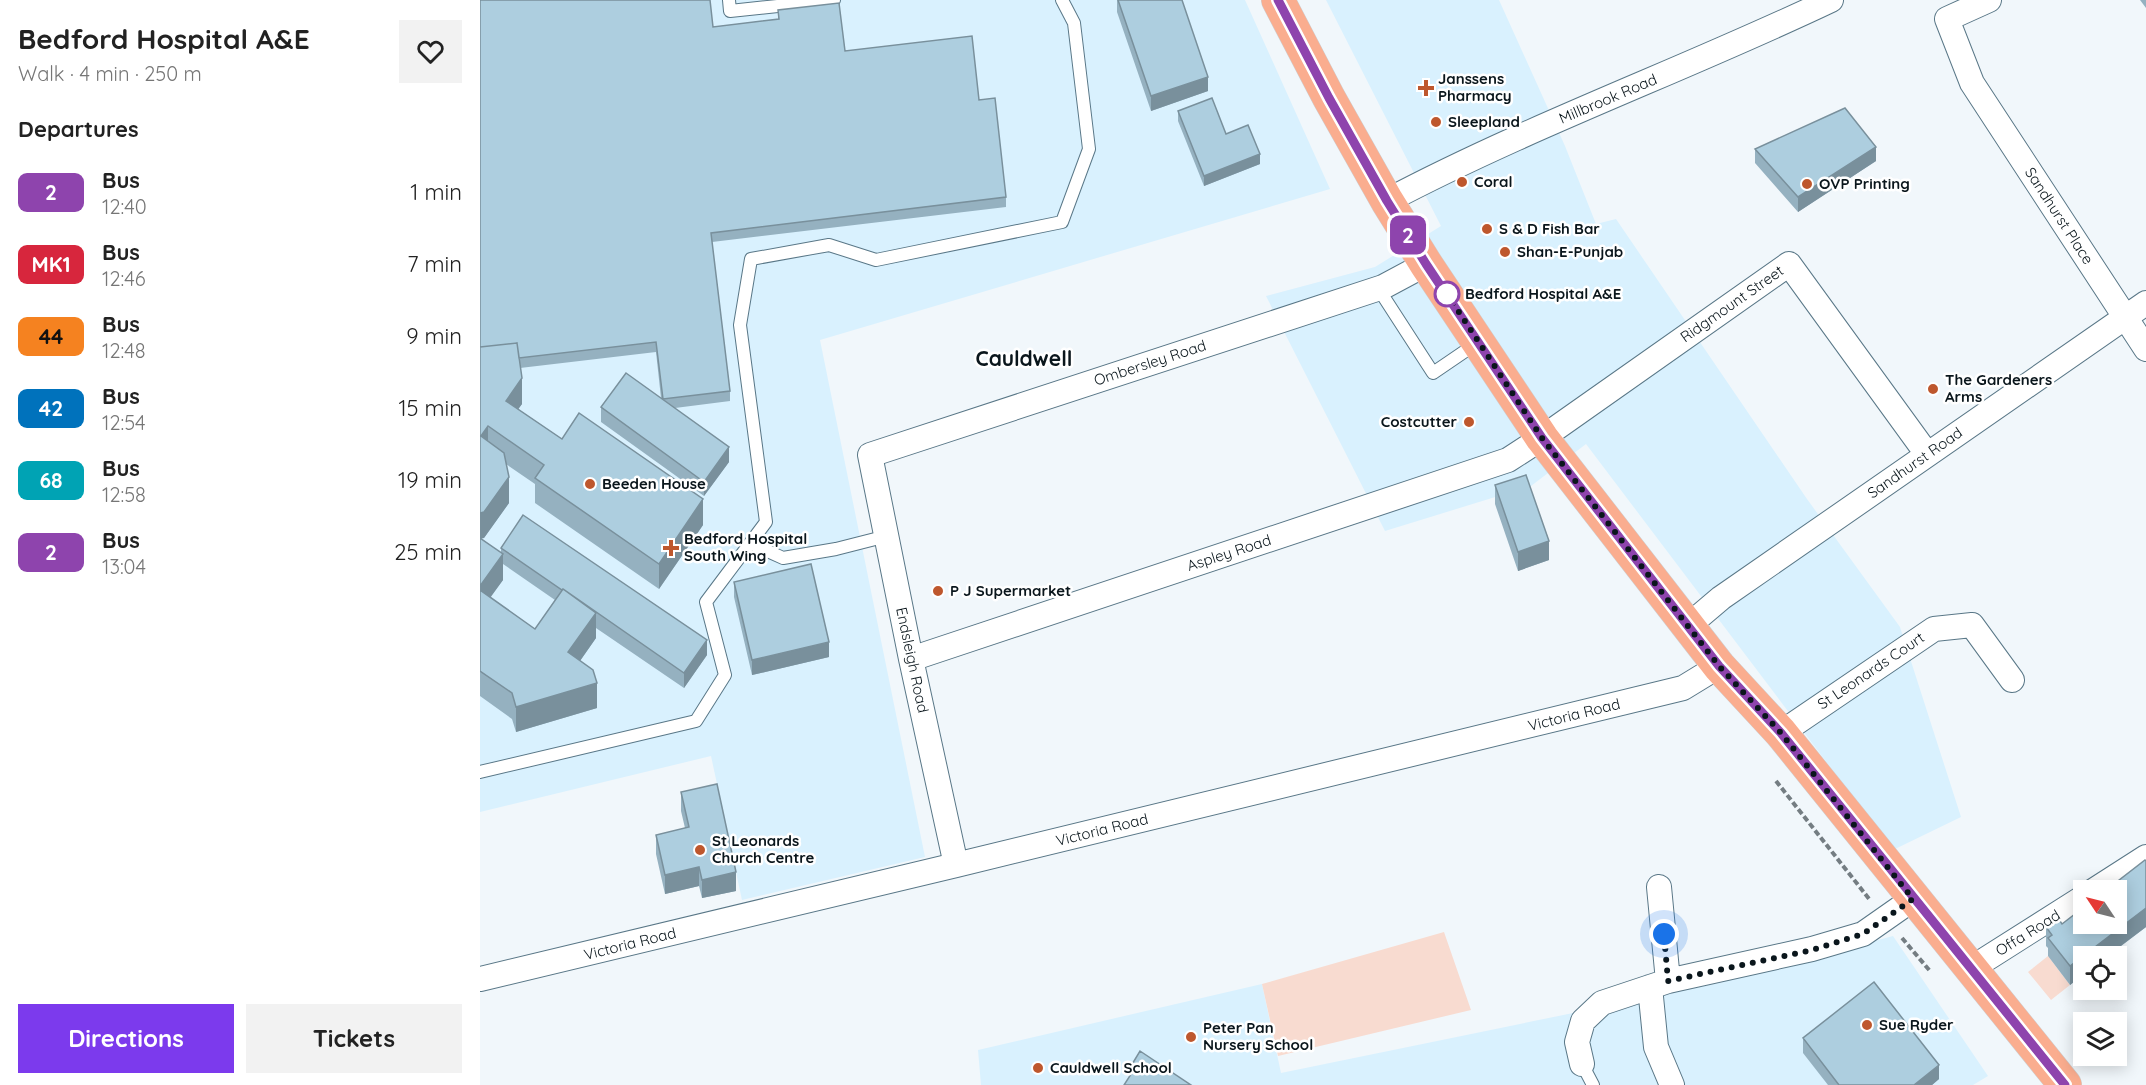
<!DOCTYPE html>
<meta charset="utf-8">
<style>
:root{--surface:#fff;--page:#f2f2f2;--text:#222;--muted:#767676;--accent:#7c3aed}
body{margin:0;font-family:Quicksand,sans-serif;background:var(--page);color:var(--text);height:100vh;display:flex;flex-direction:column;font-size:22px;white-space:nowrap}
*{box-sizing:border-box;margin:0}
p{font-size:20px;color:var(--muted)}
.icon{flex:none;width:33px;height:33px;fill:none;stroke:currentColor;stroke-width:2;stroke-linecap:round;stroke-linejoin:round}
.map{position:relative;flex:1;overflow:hidden}
.sheet{display:flex;flex-direction:column;background:var(--surface);width:480px}
.sheet>*{flex:none}
.badge{padding:0 12px;border-radius:9px;font-size:21px;line-height:39px}
.needle{width:39px;rotate:305deg}
.fabs{position:absolute;left:1593px;top:880px;display:grid;gap:12px}
.fabs a{display:grid;place-items:center;width:54px;height:54px;border-radius:0px;background:var(--surface);box-shadow:0 3px 15px #0003;font-size:30px}
.you{position:absolute;width:30px;height:30px;margin:-15px;border:4px solid #fff;border-radius:50%;background:#1a73e8;box-shadow:0 0 0 9px #1a73e833}
.map>.badge{position:absolute;translate:-50% -50%;box-shadow:0 0 0 3px #fff}
h2{padding:0 18px;font-size:22px;line-height:54px}
.round{display:grid;place-items:center;flex:none;width:63px;height:63px;border-radius:0px;background:var(--page)}
.summary{display:flex;align-items:center;justify-content:space-between;height:102px;padding:0 18px}
h1{font-size:28px;font-weight:700;line-height:45px}
.cta{display:flex;gap:12px;margin-top:auto;padding:12px 18px}
.cta a{flex:1;height:69px;border-radius:0px;background:var(--accent);color:#fff;font-size:24px;font-weight:700;line-height:69px;text-align:center}
.cta a+a{background:var(--page);color:var(--text)}
ul{padding:0;list-style:none}
li{display:flex;align-items:center;gap:18px;height:72px;padding:0 18px}
li div{flex:1}
li b{display:block;font-size:22px}
li em{font-style:normal}
li .badge{min-width:66px;font-weight:700;text-align:center}
main{display:flex;flex:1;min-height:0}
.map>svg:first-child{display:block}
</style>
<main>
<section class="sheet">
<div class="summary"><div><h1>Bedford Hospital A&amp;E</h1><p>Walk · 4 min · 250 m</p></div><a class="round"><svg class="icon" aria-label="heart" viewBox="0 0 24 24"><path d="M12 20l-8-8c-3-5 5-10 8-4 3-6 11-1 8 4z"/></svg></a></div>
<h2>Departures</h2>
<ul>
<li><span class="badge" style="background:#8e44ad;color:#fff">2</span><div><b>Bus</b><p>12:40</p></div><em>1 min</em></li>
<li><span class="badge" style="background:#d7263d;color:#fff">MK1</span><div><b>Bus</b><p>12:46</p></div><em>7 min</em></li>
<li><span class="badge" style="background:#f58220;color:#111">44</span><div><b>Bus</b><p>12:48</p></div><em>9 min</em></li>
<li><span class="badge" style="background:#0072bc;color:#fff">42</span><div><b>Bus</b><p>12:54</p></div><em>15 min</em></li>
<li><span class="badge" style="background:#00a3b4;color:#fff">68</span><div><b>Bus</b><p>12:58</p></div><em>19 min</em></li>
<li><span class="badge" style="background:#8e44ad;color:#fff">2</span><div><b>Bus</b><p>13:04</p></div><em>25 min</em></li>
</ul>
<div class="cta"><a>Directions</a><a>Tickets</a></div>
</section>
<div class="map">
<svg width="1666" height="1085" viewBox="0 0 1666 1085">
<rect width="100%" height="100%" fill="#f1f7fb"/>
<path fill="#d9f1fe" d="M0,0H765L850,189L340,340L445,857L262,900L231,756L0,812Z
M846,0H1019L1085,146L1116,224L1136,219L1327,499L1420,627L1481,817L1413,850L1106,444L1051,486L905,531L786,296L895,267L961,226Z
M1413,936L1508,1076L1493,1085H501L498,1050L782,984L801,1073L1239,983Z"/>
<path fill="#f8dbd0" d="M964,932L991,1010L798,1056L782,984Z
M1568,956L1590,985L1571,1000L1548,972Z"/>
<g fill="none" stroke-linecap="round" stroke-linejoin="round">
<g stroke="#597787" stroke-width="14">
<path id="lane" d="M249,0L250,11L354,0
M898,288L953,373L997,343
M270,543L303,558L356,549L407,536
M0,772L216,721L245,675L226,602L286,522L260,325L271,259L349,245L396,260L582,222L609,149L594,23L582,0
M1102,1064L1113,1085"/>
</g>
<g stroke="#597787" stroke-width="26">
<path id="street" d="M1509,0L1467,19L1492,83L1666,349
M907,201C1051,125 1204,70 1351,0
M1208,626L1241,598L1666,303
M431,659L1028,460L1062,438L1309,264L1447,454
M1301,733L1454,629L1492,625L1532,680
M476,865L431,659L390,455L903,287L946,264
M1179,887L1188,981
M1613,891L1666,857
M1492,968L1604,897
M0,979L476,865L1203,688L1239,666
M1170,987L1176,1047L1192,1085
M1102,1064L1097,1042L1103,1021L1122,1003L1188,981L1332,949L1383,934L1433,899"/>
</g>
<g stroke="#ced0d2" stroke-width="34">
<path id="primary" d="M798,0L849,98L907,201L946,264L1062,438L1239,666L1301,733L1585,1085"/>
</g>
<path stroke="#747d82" stroke-width="4" stroke-dasharray="6 3" stroke-linecap="butt" d="M1296,781L1390,900
M1422,938L1450,971"/>
<use href="#lane" stroke="#fff" stroke-width="12"/>
<use href="#street" stroke="#fff" stroke-width="24"/>
<use href="#primary" stroke="#faad8f" stroke-width="33"/>
</g>
<path fill="#95b1c0" fill-rule="evenodd" d="M0,0L233,27L298,19V10L365,51L499,100L526,197V207L232,242L250,391V401L195,408L249,462L224,496L121,422V407L181,398L176,352L40,368L42,404L38,409L82,439L223,525L179,589L55,503V484L26,464L29,503L4,538H1L21,553V548L227,655L204,688L116,628V638L100,661L117,708L36,732L32,719L0,696ZM23,564L75,600L55,629L10,597L23,580Z
M637,0H702L728,91L671,111L637,12Z
M1660,0H1666V8Z
M698,111L746,134L780,164L724,186L698,121Z
M1275,149L1396,161L1318,212L1275,163Z
M1015,485L1069,560L1038,571L1015,504Z
M254,582L349,657L272,675L254,597Z
M201,792L256,891L222,898L219,886L185,894L176,854V835L205,828L201,811Z
M1666,861V927L1590,985L1568,956V948L1566,946V927L1582,924Z
M1323,1038L1459,1079L1452,1085H1348L1323,1053Z
M651,1066L711,1085L651,1075Z"/>
<path fill="#79909c" d="M728,77V91L671,111V96Z
M1396,147V161L1318,212V197Z
M780,154V164L724,186V176Z
M42,378V404L26,426V401Z
M8,426V452L1,436Z
M249,447V462L224,496V482Z
M29,477V503L4,538L0,539V513Z
M223,499V525L179,589V564Z
M1069,541V560L1038,571V552Z
M23,554V580L0,612V586Z
M116,613V638L88,678V652Z
M227,640V655L204,688V673Z
M349,642V657L272,675V660Z
M117,683V708L36,732V707Z
M219,867V886L185,894V875Z
M256,872V891L222,898V880Z
M1666,908V927L1626,957H1604V974L1590,985V966Z
M1459,1065V1079L1452,1085H1434Z"/>
<path fill="#adcedf" stroke="#79909c" stroke-width="1.5" d="M0,0H230L233,27L299,19L298,10L359,3L365,51L492,36L499,100L515,98L526,197L231,233L250,391L183,399L176,342L39,358L37,343L0,347Z
M638,0H702L728,77L671,96Z
M732,98L746,134L768,125L780,154L724,176L698,111Z
M1365,108L1396,147L1318,197L1275,149Z
M37,343L42,378L26,401L82,439L99,413L223,499L179,564L55,478L64,465L8,426L1,436L24,453L29,477L4,512L0,513V347Z
M146,373L249,447L224,482L121,407Z
M1046,475L1069,541L1038,552L1015,485Z
M43,515L227,640L204,673L83,589L82,590L21,548Z
M0,538L23,554L0,586Z
M331,564L349,642L272,660L254,582Z
M83,589L116,613L88,652L113,670L117,683L36,707L32,693L0,671V590L55,629Z
M237,784L256,872L222,880L219,867L185,875L176,835L209,827L201,792Z
M1665,860L1666,861V908L1590,966L1568,938L1572,935L1566,927L1578,918L1582,924L1604,907V924H1636V891H1625Z
M1394,982L1459,1065L1434,1085H1359L1323,1038Z
M660,1051L711,1085H644L655,1068L651,1066Z"/>
<g fill="none" stroke-linecap="round" stroke-linejoin="round">
<g stroke="#fff" stroke-width="14">
<path id="line" d="M798,0L849,98L907,201L946,264L1062,438L1239,666L1301,733L1585,1085"/>
</g>
<use href="#line" stroke="#8e44ad" stroke-width="9"/>
<path stroke="#0a161c" stroke-width="6" stroke-dasharray="0 10.8" d="M967,294L1062,438L1239,666L1301,733L1433,899L1383,934L1332,950L1188,981L1184,934"/>
</g>
<g fill="#be572d" stroke="#fff" stroke-width="2">
<path d="M943 79h6v6h6v6h-6v6h-6v-6h-6v-6h6z"/>
<circle cx="956" cy="122" r="6"/>
<circle cx="982" cy="182" r="6"/>
<circle cx="1327" cy="184" r="6"/>
<circle cx="1007" cy="229" r="6"/>
<circle cx="1025" cy="252" r="6"/>
<circle cx="1453" cy="389" r="6"/>
<circle cx="989" cy="422" r="6"/>
<circle cx="110" cy="484" r="6"/>
<path d="M188 539h6v6h6v6h-6v6h-6v-6h-6v-6h6z"/>
<circle cx="458" cy="591" r="6"/>
<circle cx="220" cy="850" r="6"/>
<circle cx="1387" cy="1025" r="6"/>
<circle cx="711" cy="1037" r="6"/>
<circle cx="558" cy="1068" r="6"/>
</g>
<circle fill="#fff" stroke="#8e44ad" stroke-width="3" cx="967" cy="294" r="12"/>
<g text-anchor="middle" stroke-width="5" stroke-linejoin="round" paint-order="stroke">
<g font-size="15" font-weight="bold" fill="#0a161c" stroke="#fff" text-anchor="start">
<text x="958" y="84">Janssens<tspan x="958" dy="17">Pharmacy</tspan></text>
<text x="968" y="127">Sleepland</text>
<text x="994" y="187">Coral</text>
<text x="1339" y="189">OVP Printing</text>
<text x="1019" y="234">S &amp; D Fish Bar</text>
<text x="1037" y="257">Shan-E-Punjab</text>
<text x="1465" y="385">The Gardeners<tspan x="1465" dy="17">Arms</tspan></text>
<text x="977" y="427" text-anchor="end">Costcutter</text>
<text x="122" y="489">Beeden House</text>
<text x="204" y="544">Bedford Hospital<tspan x="204" dy="17">South Wing</tspan></text>
<text x="470" y="596">P J Supermarket</text>
<text x="232" y="846">St Leonards<tspan x="232" dy="17">Church Centre</tspan></text>
<text x="1399" y="1030">Sue Ryder</text>
<text x="723" y="1033">Peter Pan<tspan x="723" dy="17">Nursery School</tspan></text>
<text x="570" y="1073">Cauldwell School</text>
</g>
<g font-size="15" fill="#0a161c" stroke="#fff">
<text transform="translate(1128 99) rotate(-23)" y="5">Millbrook Road</text>
<text transform="translate(1579 216) rotate(57)" y="5">Sandhurst Place</text>
<text transform="translate(1252 304) rotate(-35)" y="5">Ridgmount Street</text>
<text transform="translate(670 363) rotate(-18)" y="5">Ombersley Road</text>
<text transform="translate(1435 463) rotate(-35)" y="5">Sandhurst Road</text>
<text transform="translate(749 553) rotate(-18)" y="5">Aspley Road</text>
<text transform="translate(432 660) rotate(78)" y="5">Endsleigh Road</text>
<text transform="translate(1391 671) rotate(-34)" y="5">St Leonards Court</text>
<text transform="translate(1094 715) rotate(-14)" y="5">Victoria Road</text>
<text transform="translate(622 830) rotate(-14)" y="5">Victoria Road</text>
<text transform="translate(1548 933) rotate(-32)" y="5">Offa Road</text>
<text transform="translate(150 944) rotate(-14)" y="5">Victoria Road</text>
</g>
<g font-size="15" font-weight="bold" fill="#0a161c" stroke="#fff" text-anchor="start">
<text x="985" y="299">Bedford Hospital A&amp;E</text>
</g>
<g font-size="21" font-weight="bold" fill="#0a161c" stroke="#fff">
<text x="544" y="366">Cauldwell</text>
</g>
</g>
</svg>
<div class="fabs">
<a><svg class="needle" viewBox="-14 -14 28 28"><path d="M0-13l5 13h-10z" fill="#e53935"/><path d="M0 13l5-13h-10z" fill="#767676"/></svg></a>
<a><svg class="icon" aria-label="locate" viewBox="0 0 24 24"><circle cx="12" cy="12" r="6"/><path d="M12 2v4M12 18v4M2 12h4M18 12h4"/></svg></a>
<a><svg class="icon" aria-label="layers" viewBox="0 0 24 24"><path d="M12 4l9 5-9 5-9-5zM3 14l9 5 9-5"/></svg></a>
</div>
<div class="you" style="left:1184px;top:934px"></div>
<b class="badge" style="left:928px;top:235px;background:#8e44ad;color:#fff">2</b>
</div>
</main>
